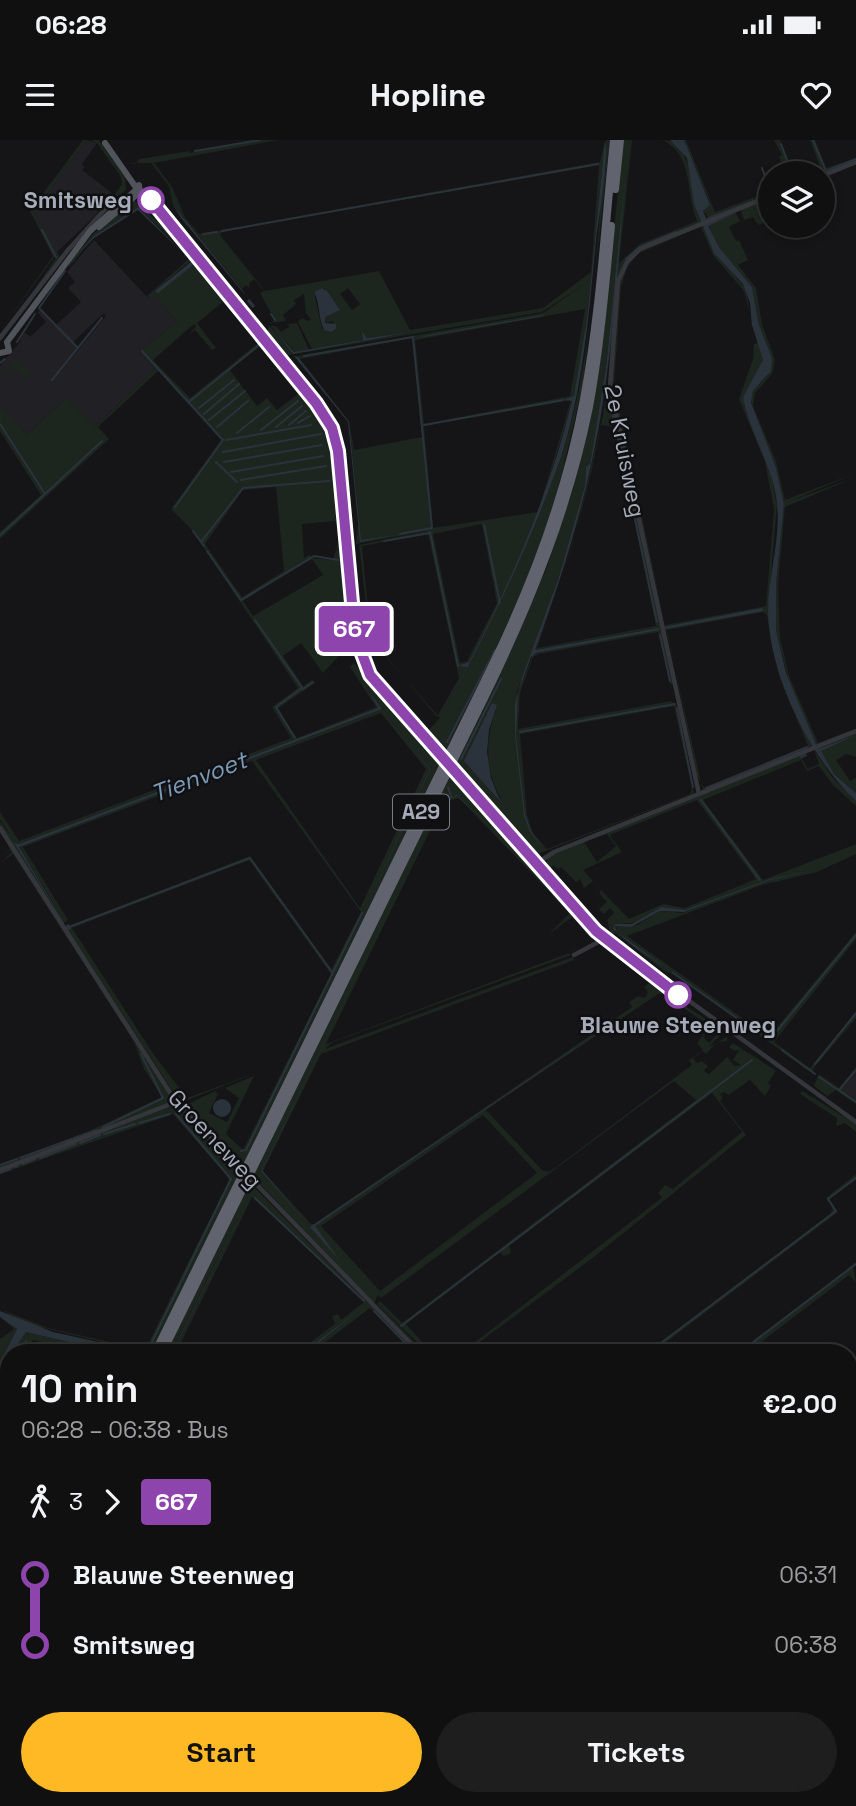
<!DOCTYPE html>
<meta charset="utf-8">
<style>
:root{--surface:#101011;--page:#1e1e1f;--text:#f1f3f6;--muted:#9c9d9f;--line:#303031;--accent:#ffb924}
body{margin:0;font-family:"Space Grotesk",sans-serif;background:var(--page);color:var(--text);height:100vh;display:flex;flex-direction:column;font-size:26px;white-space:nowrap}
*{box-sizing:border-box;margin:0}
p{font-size:23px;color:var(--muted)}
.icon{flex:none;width:38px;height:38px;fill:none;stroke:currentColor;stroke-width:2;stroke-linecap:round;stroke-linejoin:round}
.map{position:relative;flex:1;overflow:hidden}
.side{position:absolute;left:0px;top:1204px;width:858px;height:462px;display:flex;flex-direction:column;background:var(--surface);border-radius:28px 28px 0 0;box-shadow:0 4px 10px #0003,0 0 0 2px var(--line)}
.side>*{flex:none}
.badge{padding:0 14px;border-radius:5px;font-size:24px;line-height:46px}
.buttons{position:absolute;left:758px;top:21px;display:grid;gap:14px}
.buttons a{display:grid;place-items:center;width:77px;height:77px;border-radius:50%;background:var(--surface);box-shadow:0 4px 10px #0003,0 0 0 2px var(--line);font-size:35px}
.map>.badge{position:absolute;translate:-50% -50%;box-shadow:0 0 0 4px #fff}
.legs{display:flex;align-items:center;gap:10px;height:77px;padding:0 21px;font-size:23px}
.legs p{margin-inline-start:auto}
.overview{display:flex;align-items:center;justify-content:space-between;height:119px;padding:0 21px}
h1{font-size:38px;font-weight:700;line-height:52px}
.action{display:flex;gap:14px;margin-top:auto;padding:14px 21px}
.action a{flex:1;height:80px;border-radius:42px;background:var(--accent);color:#111;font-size:28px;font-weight:700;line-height:80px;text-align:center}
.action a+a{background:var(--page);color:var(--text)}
ul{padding:0 21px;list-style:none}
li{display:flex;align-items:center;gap:24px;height:70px;font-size:26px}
li i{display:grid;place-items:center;width:10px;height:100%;margin:0 9px;background:currentColor}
li i::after{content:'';width:18px;height:18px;margin:-9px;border:5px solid;border-radius:50%;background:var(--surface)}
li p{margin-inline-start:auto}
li:first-child i{background:linear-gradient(#0000 50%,currentColor 0)}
li:last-child i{background:linear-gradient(currentColor 50%,#0000 0)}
.status{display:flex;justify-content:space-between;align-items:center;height:49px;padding:0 35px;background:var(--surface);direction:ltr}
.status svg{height:19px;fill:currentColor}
header{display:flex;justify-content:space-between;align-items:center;height:91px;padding:0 21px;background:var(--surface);font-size:32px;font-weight:700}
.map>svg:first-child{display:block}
</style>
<div class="status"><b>06:28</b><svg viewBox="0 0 49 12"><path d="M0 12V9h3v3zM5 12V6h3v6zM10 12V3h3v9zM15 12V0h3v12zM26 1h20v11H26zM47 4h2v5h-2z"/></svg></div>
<header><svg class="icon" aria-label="menu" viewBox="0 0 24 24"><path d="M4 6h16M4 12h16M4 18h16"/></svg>Hopline<svg class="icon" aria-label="heart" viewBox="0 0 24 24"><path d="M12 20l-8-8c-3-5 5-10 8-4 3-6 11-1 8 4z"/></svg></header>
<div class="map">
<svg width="856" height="1666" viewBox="0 0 856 1666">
<rect width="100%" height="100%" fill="#151517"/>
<path fill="#212024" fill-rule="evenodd" d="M86,0L97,3L82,24L85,27L82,30L112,53L95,76L56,113L33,72Z
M94,100L148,158L154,154L177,182L139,212L155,229L96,286L67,257L27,295L0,267V226L20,202L24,192L30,197L46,182L38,173L40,169L56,185L81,162L68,148L75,142L67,132ZM104,173L106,176L53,241L78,208L73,202Z
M856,932V960L841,949Z"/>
<path fill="#1c251e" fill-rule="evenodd" d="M83,0H86L34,72L61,118L26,162L58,115L55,116L0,191L53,116L30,71Z
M91,0H99L125,38L126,50L110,62L122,44L121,37L97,3Z
M251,0H279L154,23L172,47L185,77L199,94L600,22L605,0L587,178L575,253L539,373L501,461L469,522L458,526L467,527L442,575C487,492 529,408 560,320C594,221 596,105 606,0H610L583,244L555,363L518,463L151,1213H147L148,1209L143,1212L28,1184L0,1169L48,1188L145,1210L229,1040L227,1036L173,974L0,1034V1031L172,966L178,967L238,1029L241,1023L184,966L215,951L218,954L209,973L227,982L239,958L225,948L254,936L226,994L243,1010L331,834L249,720L72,788L154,915L187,958L268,928L180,963L66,787L250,716L331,830L361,772L252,621L23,707L68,780L63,783L0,685V681L12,697L0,679V672L19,701L291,598L272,567L298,548L191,389L171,369L221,300L158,231L98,287L109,299L0,399V392L41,355L0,291V265L27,295L67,257L96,286L155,229L139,212L177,182L154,155L149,158L147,156L192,116L254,197L236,181L246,190L195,125L189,122L155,151L193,125L223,162L197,183L216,208L212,210L195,190L186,197L196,187L194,184L153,220L190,258L258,203L259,207L230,230L257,266L267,258L277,270L298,254L284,234L319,276L308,259L329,288L336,318L347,443L341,415L336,406L340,405L331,320L336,381L302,384L304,418L310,415L312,418L333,420L336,409L339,412L348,455L349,505L323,533L301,503L283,516L303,546L312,540L315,543L277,569L297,598L376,567L350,527L354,523L440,619L443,612L375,538L427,592L440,578L370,499L359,405L431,390L356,404L359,378L349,282L297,217H292L543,173L586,143L542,172L283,216L267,198L269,185L293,214L295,212L271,186H276L281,192L289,187L288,184L297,183L309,210L408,193L367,198L360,192L363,200L312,209L298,182L302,178L308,181L311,179L306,173L304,154L294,160L296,164L283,175L286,181L270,183L275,180L260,153L264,151L254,139L249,144V148L246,145L242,149L173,65L169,46L151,23H127L136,24L139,19L189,11L190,13ZM599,25L591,132L543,168L410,190L379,131L265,151L220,95L222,92ZM324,148L340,170L324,177L326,183L333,181V191L322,189L314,152ZM348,148L360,164L352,170L340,154ZM585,169L570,256L424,284L415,200ZM412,198L422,297L354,310L349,281L300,219ZM571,260L538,372L433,388L424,286ZM276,347L284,431L242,457L205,404L243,350ZM482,384L497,463L467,521L460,523L433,394ZM428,394L459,538L437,577L371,498L362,406ZM312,419L323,435L253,476L243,461ZM368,550L382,569L19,707L65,782L15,703L19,704L378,568ZM385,572L431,628L401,696L430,628ZM381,573L426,629L360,768L256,620Z
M623,0H632L619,123L640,104L697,81C685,52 694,16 663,0C696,0 689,60 703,82L639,109L619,134L609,243L673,544H670L658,492L539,514L533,517L520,553L518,589L671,561L678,567L694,653L538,714L458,633L456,637L555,747L542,740L561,753L600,799L595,798L576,774L549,794L569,774L567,770L459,658L444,662L326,904L569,813L571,815L333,902L325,909L573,817L574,820L321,914L263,1031L311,1084H314L632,867L629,862L638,856L645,858L648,852L644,847L649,843L704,878L711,886L703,897L709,903L718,893H722L709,907L727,897V901L717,902L706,914L703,911L693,918L697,923L702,921L708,926L704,931L709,934L727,917L735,926L741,925L733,920L739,910L734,911L729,907L733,903L757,919L745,910L776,931L768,943L771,946L765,956L750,940L729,955L724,952L720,954L723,958L720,961L746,995L590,1120L465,1213H461L659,1060L662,1057L658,1053L665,1045L673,1049L742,992L712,953L513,1103L509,1106L511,1113L504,1116L500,1112L406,1184L432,1213H428L379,1165L425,1213H422L377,1164L380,1161L402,1183L696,960L674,941L381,1158L378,1155L374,1163L255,1039L252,1045L418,1213H415L370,1168L311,1213H306L367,1164L302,1213H296L335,1184L332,1176L338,1174L341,1180L364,1162L252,1057L176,1213H166L474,587L546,430L574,346L604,192ZM615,139C617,258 579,399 535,510L658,488L533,514L518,553L516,588L517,551L555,451L585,345L586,327L590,325L605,237ZM601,285L615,287L656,486L537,508L572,406ZM497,565C486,598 483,628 501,658L465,621ZM674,566L692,648L690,654L547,709L533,693L527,675L520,594ZM658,854H664L709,886L697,903L703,910L689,920L692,925L555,1028L548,1032L542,1030L486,970ZM483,975L537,1033L380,1151L321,1086ZM240,1072L173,1212H172V1211Z
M684,0H686L715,72L766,53H770V56L705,81L709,78L703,71L710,64Z
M774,0H780L793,33H786L779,17L782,15Z
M810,0H815L826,28L856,18V21L823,35L813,33L821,30Z
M770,57V60L760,65L767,82L758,85L753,77L744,80L740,69Z
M133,59L189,111L183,119L185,112L138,67L92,98L72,124L94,100L69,127V123L93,94Z
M735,72L740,81L729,87L736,101L739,100L748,120L738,125L756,148L762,184L775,220L772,234L755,253L753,266L776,321L785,360L856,333L788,362L856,337L785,367L778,444L780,497L789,536L818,603L856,588L816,605L788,538L776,490V444L784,364L776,328L755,280L751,261L753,251L767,236L772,218L759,185L752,147L719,107L706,83Z
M704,84L712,108L746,149L752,185L763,214L762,224L743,257L769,324L777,365L768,469L778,522L813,607L703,651L610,244L619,141L625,127L642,109ZM701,87L713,115L744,151L758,203L754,204L753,219L739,259L765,322L774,369L766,466L665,485L614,245L621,147L627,127L639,113ZM763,472L767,475L779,536L808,606L704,648L697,635L667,490Z
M16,219L31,234L26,239L14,228L0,240Z
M856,593V617L846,614L836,620L850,641L856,638V653L834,634L818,609Z
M814,610L833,638L856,661V666L833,645L819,626L807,631L801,620L703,660L763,740L856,704V714L817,732L762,745L627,796L769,897L856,792V799L774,902L810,928L856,872V878L813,929L815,935L677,836L663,830L615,793L608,799L605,796L610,791L607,780L614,773L610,768L604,774L599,769L607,762L599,753L601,750L629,779L663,764L685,768L756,739L697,660L612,694L610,696L622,712L583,730L593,741L584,748L580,739L576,742L561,727L558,729L553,725L551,729L558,742L546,723L548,717L584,702L597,722L616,706L607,694L588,700L805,613L806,616L802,619L808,629L819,624ZM721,758L682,773L660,771L637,785L616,786L619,794L613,789L615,784L634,783L661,767L682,771Z
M0,690L171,958L168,964L0,1028V1024L89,991L162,957L144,929L134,902L13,714L0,723L12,712L10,710L0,718L10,709Z
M856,927V932L842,949L856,960V964L836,950L827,956L814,946L819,934L839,948Z
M802,951L856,984V992L845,983L836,986L837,978L800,954Z
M856,1034V1038L829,1059L838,1072L652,1213H646L831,1073L832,1068L826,1058Z
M856,1122L853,1127L856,1143L849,1135L747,1213H737Z
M0,1177L17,1189L0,1222V1199L14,1189Z
M26,1192L73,1203L74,1207L75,1204L93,1208L95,1212V1208L113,1212L82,1213L33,1200L26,1213H12Z
M9,1219V1247L0,1264V1235Z
M856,1274V1308L849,1314V1280Z
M849,1407L856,1414V1454L849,1461Z
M8,1467L9,1500L0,1519L2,1469Z
M677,1657H724L721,1666H668Z"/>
<path fill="#2a333c" d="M605,0C609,18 599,76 596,100C589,173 583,251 560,320C529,408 487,492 442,576L467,527L457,526L469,522C513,438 549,354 572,261L564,260L574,256L587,178Z
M629,0C620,83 617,166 605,249C592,339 567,425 535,510L659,488V490L536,513L531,517L518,553L516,596L525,674L531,691L544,709L530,692L524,676L515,597V563L522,537L558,440L585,345L586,327L590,324L606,228Z
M670,0H684L687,7L710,65L703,71L706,78L762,57L705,80L707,84L736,73L708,86L719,107L752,147L759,185L772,218L771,231L753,251L751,263L776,328L784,364L776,444V490L786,533L818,609L856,595L821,611L834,634L856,653V661C810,618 769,535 768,471C768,436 781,399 777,364C773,325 750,295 743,257L763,220L752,185L750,163L743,144L714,113L694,64L687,18Z
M173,65L243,151L246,156L181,78Z
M138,67L184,114L138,70L94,98L70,123L94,96Z
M192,121L252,197L193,125L158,153L155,151Z
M322,148L327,151L340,170L325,177V183L336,184V189L331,192L324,190C318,178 320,162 314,152Z
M543,175L544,176L423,197V196Z
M271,186L294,212L363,200L361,191L367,198L412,192L293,214Z
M294,216L298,217L349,282L361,400L396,395L360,402L348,282Z
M762,468L763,471L665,489L664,487Z
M368,550L382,569L19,707L64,782L14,703L19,704L378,568Z
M492,563L497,565L489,590L487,612L491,638L500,661L464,621Z
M386,572L431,629L363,773L430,629Z
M457,655L486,684L457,656L442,662L262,1030L307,1084L261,1031L442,662Z
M819,729L770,740L684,772L660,771L631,787L615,786C618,801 662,823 675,834L613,789L615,784H632L661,767L685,770L770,739Z
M656,853L315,1086L340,1121L310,1087Z
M213 968a9 9 0 1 1 18 0a9 9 0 1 1-18 0Z
M249,1055L173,1212H172Z
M367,1164L306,1213H302Z
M0,1171L53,1192L143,1212L148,1210L147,1213H112L96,1208L94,1212L93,1208L75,1204L74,1208L73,1203L26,1192L12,1213H9L0,1235V1222L17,1189L0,1177Z"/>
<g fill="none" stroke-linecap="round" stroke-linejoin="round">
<path stroke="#2a333c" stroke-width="2" d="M813,0L826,31
M781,4L792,33
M195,11L260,0
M762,28L770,49
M828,30L856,19
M820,33L822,32
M42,90L56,117
M222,91L598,24
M203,94L217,92
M626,119L640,107L676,92
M39,168L77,207
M39,168L65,131
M271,174L275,180
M17,202L35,174
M142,211L223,300L175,367
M304,216L413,197L432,388L400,394
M0,223L5,219
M52,240L102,178
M608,253L629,351
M190,261L259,205
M199,268L234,240
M204,274L239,244
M209,280L245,251
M298,283L310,276
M0,284L45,354L0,395
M289,285L306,271
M424,285L563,260
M217,287L248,261
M276,287L302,266
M261,290L298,261
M237,293L269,267
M226,300L311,285
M223,312L321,294
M216,322L237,342
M224,322L322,305
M231,332L323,316
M241,340L326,326
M46,353L102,301
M630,356L657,482
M484,385L500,463
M193,391L204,406
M430,392L458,526
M384,401L430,393
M201,402L243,348L329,341
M207,411L241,460L314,416L338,420
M255,480L303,549L313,542
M660,495L670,541
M338,515L340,512
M677,569L693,647
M520,592L675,564
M295,598L276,567L302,548
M447,602L495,510
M801,617L806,615
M461,619L501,539
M448,647L451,657
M706,648L807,607
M701,660L760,740
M69,787L250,718L332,832
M673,833L755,891
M777,891L856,795
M782,910L815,934
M815,924L856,873
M819,937L856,962
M840,949L856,930
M139,983L170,974
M103,987L163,958L141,914
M104,994L135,984
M80,1003L100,995
M241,1011L246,1010L362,773
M20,1018L97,990
M40,1018L76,1004
M23,1024L35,1019
M0,1025L17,1019
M14,1027L18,1026
M0,1033L11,1029
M255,1058L364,1161
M374,1171L415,1213
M401,1186L752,920
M149,1208L231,1039L176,974
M22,1213L26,1201
M648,1213L836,1071L828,1059L856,1038
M739,1213L856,1124
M0,1257L9,1240
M849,1319L856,1314
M849,1349L856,1356
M0,1435L6,1444L9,1441
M849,1461L856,1453
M849,1654L856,1661
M276,1657L282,1666
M261,1666L273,1657
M401,1666L410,1657
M669,1666L678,1657"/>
<path stroke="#2a333c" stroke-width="3.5" d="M249,161L253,166
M68,786L69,788"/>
<path stroke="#35363c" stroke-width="4.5" d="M822,36L856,22
M140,49L329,283L338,311L358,510L374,540L439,614
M140,52L180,99
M0,198L68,110L107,67L111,65L117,70
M457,635L604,799L856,982
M699,654L610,247L618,141L627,122L640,109L770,56
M0,688L176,962L236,1023
M537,723L554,712L856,591
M574,815L604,799
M0,1030L176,962
M258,1046L420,1213
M849,1315L856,1310
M0,1468L9,1466
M0,1640L9,1642
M849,1650L856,1658
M139,1657L145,1666
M406,1666L415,1657"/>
<path stroke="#51535b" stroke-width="6" d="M99,87L140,52L139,45
M7,202L90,91L137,49L105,3
M0,213L9,211L7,202
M849,1514L856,1507
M730,1666L733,1657"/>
<path stroke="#61646e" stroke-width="8" d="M615,49L620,0
M155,1213L495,520C535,437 567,350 584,259C600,174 605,86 614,0
M162,1213L489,548C533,457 569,366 589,267C600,207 605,147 611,86
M0,1532L9,1513
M0,1546L9,1527"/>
<path stroke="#35363c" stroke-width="4.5" d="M439,614L457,635
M236,1023L258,1046"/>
</g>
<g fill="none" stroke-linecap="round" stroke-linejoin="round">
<g stroke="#fff" stroke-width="16">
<path id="line-1" d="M151,60L316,263L332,288L338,311L355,495L370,535L596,791L678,855"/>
</g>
<use href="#line-1" stroke="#8e44ad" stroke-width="10"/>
</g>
<g fill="#fff" stroke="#8e44ad" stroke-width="3.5">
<circle cx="151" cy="60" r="12"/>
<circle cx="678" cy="855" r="12"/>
</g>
<g text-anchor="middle" stroke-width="5" stroke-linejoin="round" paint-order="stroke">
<rect fill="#101012" stroke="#787c86" stroke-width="2" x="393" y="654.5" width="56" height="35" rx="5"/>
<g font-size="21" font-weight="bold" fill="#a5abb8">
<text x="421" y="679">A29</text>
</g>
<g font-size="23" font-weight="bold" fill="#a5abb8" stroke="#101012" text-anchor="end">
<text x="132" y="68">Smitsweg</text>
<text x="678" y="893" text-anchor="middle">Blauwe Steenweg</text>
</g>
<g font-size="23" fill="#a5abb8" stroke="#101012">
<text transform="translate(625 311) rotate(79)" y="8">2e Kruisweg</text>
<text transform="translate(215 999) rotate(47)" y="8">Groeneweg</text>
</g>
<g font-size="24" font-style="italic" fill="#7999b7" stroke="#101012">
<text transform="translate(199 637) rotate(-21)" y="8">Tienvoet</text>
</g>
</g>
</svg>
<div class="buttons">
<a><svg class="icon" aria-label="layers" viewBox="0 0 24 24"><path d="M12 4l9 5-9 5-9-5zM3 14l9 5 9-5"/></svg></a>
</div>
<b class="badge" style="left:354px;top:489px;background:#8e44ad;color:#fff">667</b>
<section class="side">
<div class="overview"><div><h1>10 min</h1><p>06:28 – 06:38 · Bus</p></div><b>€2.00</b></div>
<div class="legs"><svg class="icon" aria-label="walk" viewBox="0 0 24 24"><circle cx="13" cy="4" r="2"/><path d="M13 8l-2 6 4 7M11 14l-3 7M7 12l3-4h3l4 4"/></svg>3<svg class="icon" aria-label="forward" viewBox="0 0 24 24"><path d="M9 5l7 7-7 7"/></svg><b class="badge" style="background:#8e44ad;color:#fff">667</b></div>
<ul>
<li><i style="color:#8e44ad"></i><b>Blauwe Steenweg</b><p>06:31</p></li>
<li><i style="color:#8e44ad"></i><b>Smitsweg</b><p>06:38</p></li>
</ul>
<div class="action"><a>Start</a><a>Tickets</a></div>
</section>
</div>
